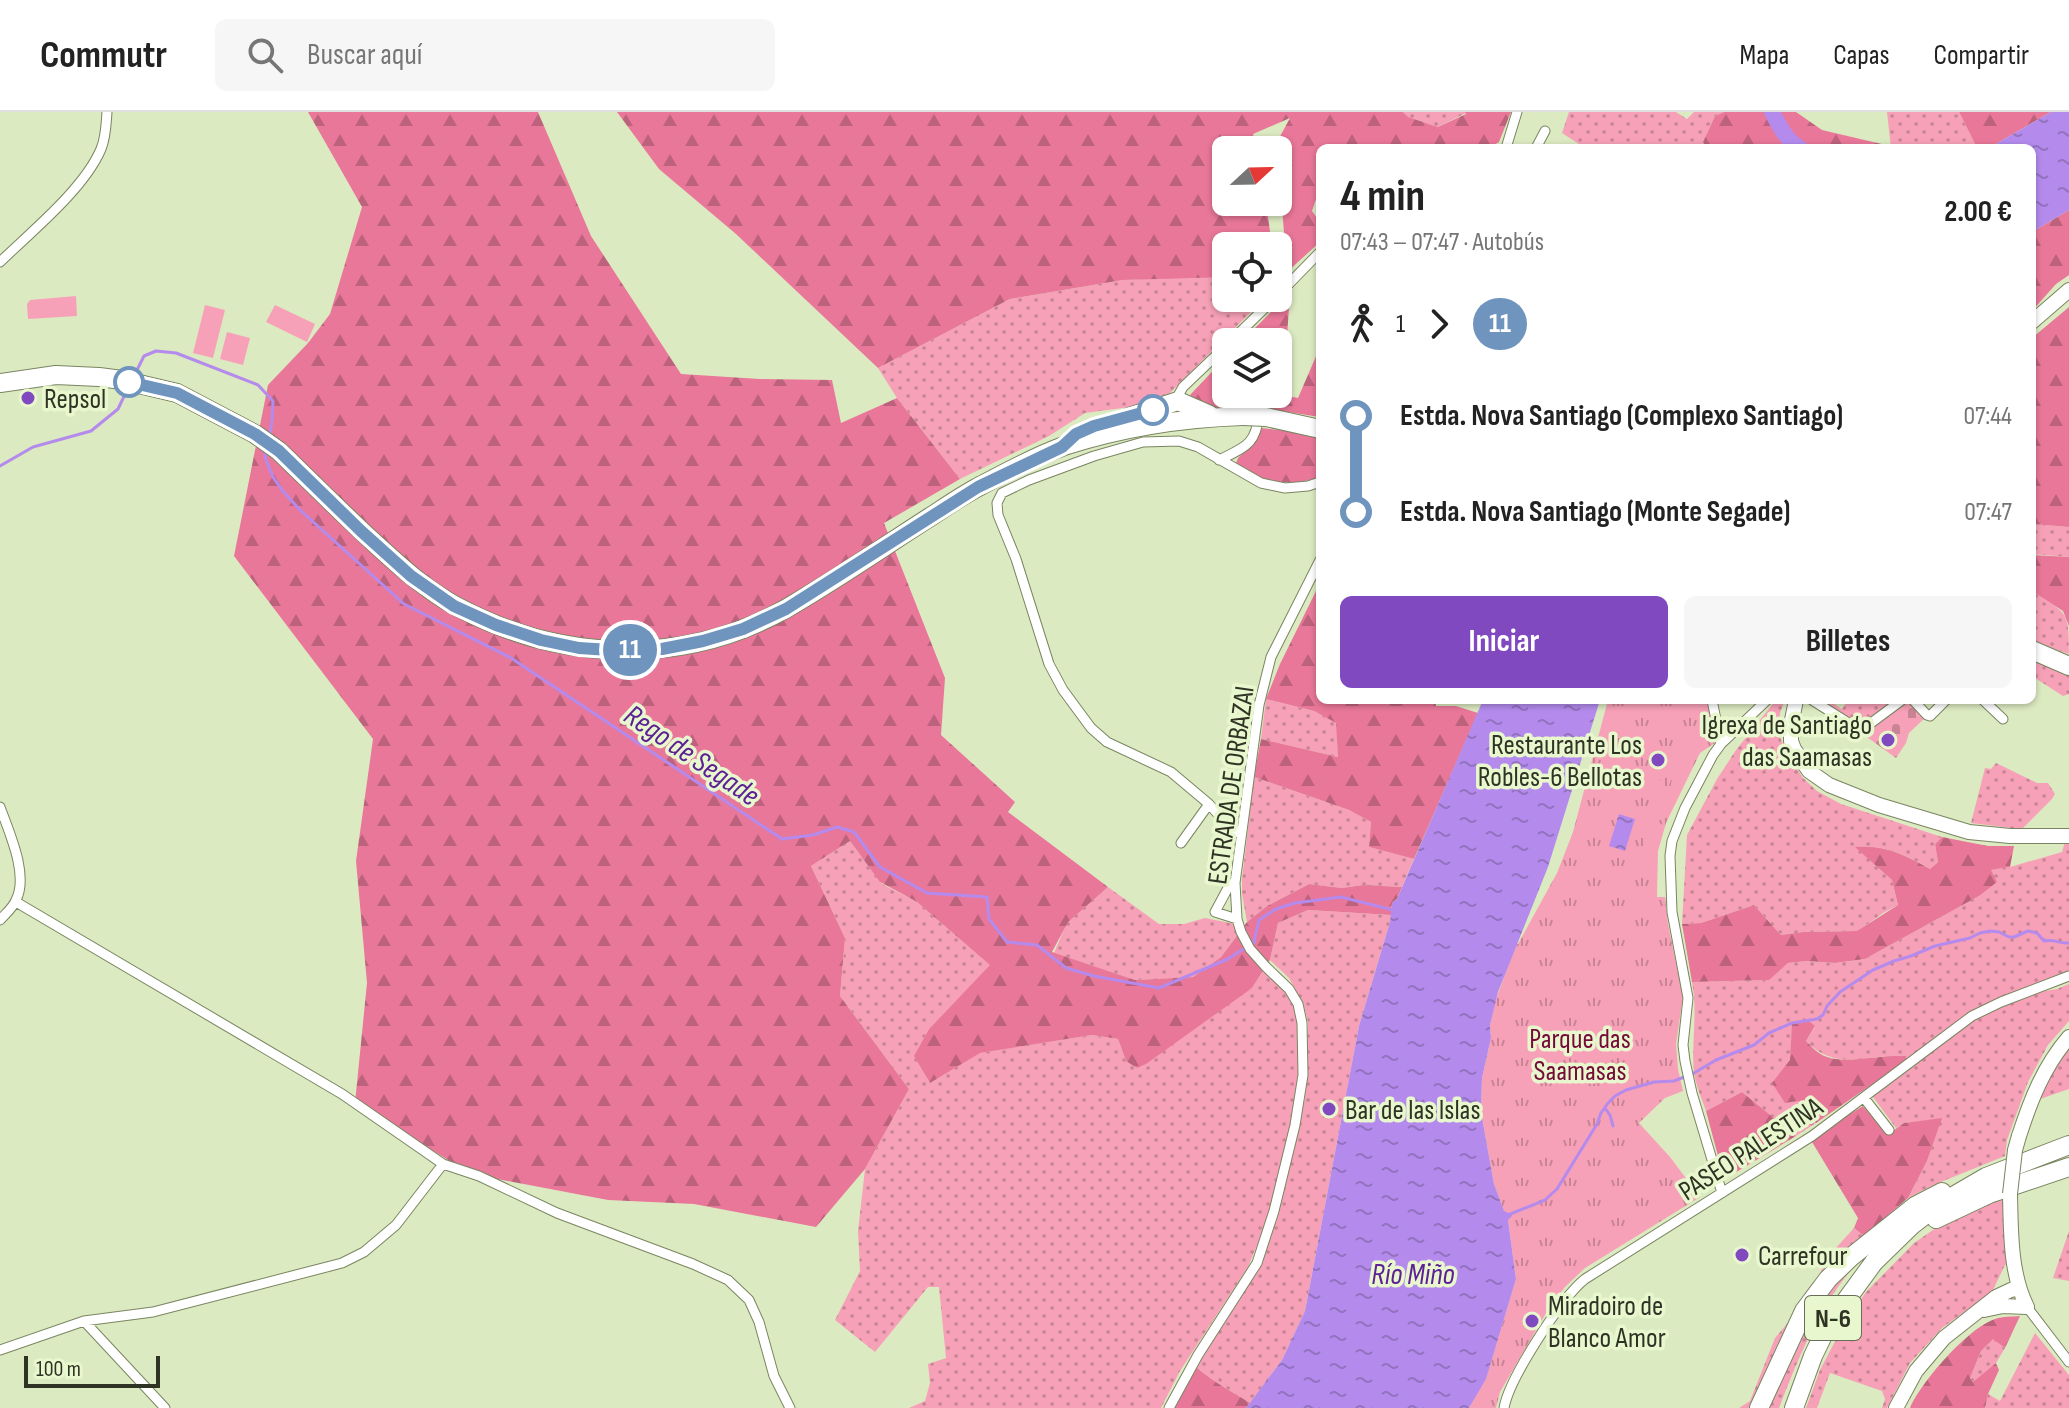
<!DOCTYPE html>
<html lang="es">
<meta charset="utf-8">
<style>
:root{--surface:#fff;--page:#f6f6f6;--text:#222;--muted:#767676;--line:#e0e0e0;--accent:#8149c0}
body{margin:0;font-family:"Sofia Sans Condensed",sans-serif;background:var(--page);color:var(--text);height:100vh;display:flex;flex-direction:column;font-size:30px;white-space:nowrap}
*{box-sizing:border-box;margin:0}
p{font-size:26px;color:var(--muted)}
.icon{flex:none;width:44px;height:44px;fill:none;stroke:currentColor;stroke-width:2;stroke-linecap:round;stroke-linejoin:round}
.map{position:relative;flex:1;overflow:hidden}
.panel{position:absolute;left:1316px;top:32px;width:720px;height:560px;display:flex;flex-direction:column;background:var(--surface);border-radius:12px;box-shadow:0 2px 6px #0004}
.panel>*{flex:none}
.badge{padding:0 16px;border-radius:26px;font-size:28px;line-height:52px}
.needle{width:52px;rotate:68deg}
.fabs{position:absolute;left:1212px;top:24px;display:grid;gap:16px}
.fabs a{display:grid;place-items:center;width:80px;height:80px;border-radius:12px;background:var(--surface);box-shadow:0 2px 6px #0004;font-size:40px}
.scale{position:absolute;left:24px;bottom:20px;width:136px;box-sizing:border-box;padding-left:8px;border:4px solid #2e3324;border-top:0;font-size:22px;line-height:28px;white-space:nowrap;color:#2e3324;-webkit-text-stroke:6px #e9f7ce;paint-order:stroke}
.map>.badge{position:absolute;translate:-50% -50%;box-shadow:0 0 0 4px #fff}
.legs{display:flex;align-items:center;gap:12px;height:88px;padding:0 24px;font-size:26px}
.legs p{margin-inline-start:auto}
.head{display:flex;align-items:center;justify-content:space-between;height:136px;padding:0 24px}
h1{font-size:44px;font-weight:700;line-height:60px}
.cta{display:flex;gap:16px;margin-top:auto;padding:16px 24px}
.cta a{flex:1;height:92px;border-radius:12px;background:var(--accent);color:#fff;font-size:32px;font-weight:700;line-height:92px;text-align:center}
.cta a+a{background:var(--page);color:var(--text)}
ul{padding:0 24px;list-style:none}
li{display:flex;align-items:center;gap:28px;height:96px;font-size:30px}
li i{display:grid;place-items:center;width:12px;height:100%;margin:0 10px;background:currentColor}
li i::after{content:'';width:20px;height:20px;margin:-10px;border:6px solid;border-radius:50%;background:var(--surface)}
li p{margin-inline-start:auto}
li:first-child i{background:linear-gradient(#0000 50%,currentColor 0)}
li:last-child i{background:linear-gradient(currentColor 50%,#0000 0)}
header{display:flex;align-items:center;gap:48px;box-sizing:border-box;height:112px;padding:0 40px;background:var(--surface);border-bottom:2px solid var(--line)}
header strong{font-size:38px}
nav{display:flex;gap:44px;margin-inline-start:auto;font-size:28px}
.search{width:560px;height:72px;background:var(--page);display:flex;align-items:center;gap:20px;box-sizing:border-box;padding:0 28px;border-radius:12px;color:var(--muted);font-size:30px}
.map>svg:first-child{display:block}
</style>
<header>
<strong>Commutr</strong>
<div class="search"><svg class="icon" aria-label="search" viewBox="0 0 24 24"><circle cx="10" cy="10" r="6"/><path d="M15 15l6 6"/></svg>Buscar aquí</div>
<nav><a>Mapa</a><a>Capas</a><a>Compartir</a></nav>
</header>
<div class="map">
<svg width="2069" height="1296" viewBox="0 0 2069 1296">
<defs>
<pattern id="grass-dots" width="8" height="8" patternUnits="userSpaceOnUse" patternTransform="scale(2)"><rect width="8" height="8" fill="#f7a1b8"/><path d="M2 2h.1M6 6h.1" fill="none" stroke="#c88495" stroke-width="1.8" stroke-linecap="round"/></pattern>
<pattern id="forest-firs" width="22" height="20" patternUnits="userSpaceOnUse" patternTransform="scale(2)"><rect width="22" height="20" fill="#e97799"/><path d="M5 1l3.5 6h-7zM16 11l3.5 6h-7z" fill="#bd627d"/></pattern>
<pattern id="cemetery-stones" width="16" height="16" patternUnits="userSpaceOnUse" patternTransform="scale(2)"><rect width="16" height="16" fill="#f7a1b8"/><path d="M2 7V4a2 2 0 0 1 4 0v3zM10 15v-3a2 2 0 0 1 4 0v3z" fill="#c88495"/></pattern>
<pattern id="park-tufts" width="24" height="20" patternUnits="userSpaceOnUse" patternTransform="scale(2)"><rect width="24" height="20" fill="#f7a1b8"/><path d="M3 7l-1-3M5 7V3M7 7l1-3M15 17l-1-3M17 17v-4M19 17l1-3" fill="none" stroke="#c88495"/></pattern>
<pattern id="water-ripples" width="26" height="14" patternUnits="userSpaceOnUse" patternTransform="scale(2)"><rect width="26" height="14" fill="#b48bed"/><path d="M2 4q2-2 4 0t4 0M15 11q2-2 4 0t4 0" fill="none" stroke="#9372c0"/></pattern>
</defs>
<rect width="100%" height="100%" fill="#dceac1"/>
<path fill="url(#grass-dots)" d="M1403,0H1465L1466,1L1438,15L1407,5Z
M1569,0H1676L1687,7L1694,0H1724L1715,4L1703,30L1706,36H1585L1562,21Z
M1887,0H1959L1977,36H1891Z
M1226,163V186H1265L1167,284L1138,294L1085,301L1049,324L960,367L897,286L878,256L1010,187L1123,168Z
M2032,412L2069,415V445L2032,442Z
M2032,479C2068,502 2069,499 2069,542L2032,529Z
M2032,547L2069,564V582L2063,584L2032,564Z
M1266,587L1314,599L1337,611L1338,645L1261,627Z
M1776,588H1785L1780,601L1779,622L1785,638L1803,666L1817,679L1841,692L1942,725L1935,732L1938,750L1930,757C1907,743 1883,732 1856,735L1892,768L1898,793L1883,801L1858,819L1803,820L1781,823L1754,793L1701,811L1682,812L1687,723L1717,667L1736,638Z
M1820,588H1828L1842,597L1848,588H1898L1861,615Z
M1996,651L2037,671H2048L2055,682L2052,687L2023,716L2019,717L1971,711L1985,656L1991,657Z
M1254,665L1349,698L1371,710L1369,735L1414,747L1402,775L1363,773L1342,776L1309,772L1267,794L1247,810L1242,782V767Z
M850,729L882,772L917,790L991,853L929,917L915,944L930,971L979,941L1092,923L1118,927L1126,949L1252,876L1263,859L1289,884L1297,901L1299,964L1288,1026L1268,1107L1248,1155L1180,1259L1161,1296H909L925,1289L930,1271L928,1252L946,1246L939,1175H928L875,1240L835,1208L860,1159L858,1119L865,1057L909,977L840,884L845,826L811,754Z
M2065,730L2069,732V859L1977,896L1906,949V944C1868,941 1836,961 1806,929L1815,915L1809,909L1791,926V948L1798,989L1816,1011L1796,1024L1742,980L1706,999C1702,987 1696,974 1694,961C1691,931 1698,900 1692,870L1768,868L1788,851L1807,849L1835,851L1865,847L1979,784L1991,758L2010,755L2062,740Z
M1108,775L1159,812H1184L1205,806L1235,812L1237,823L1221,845L1193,865L1135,868L1054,841L1067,810Z
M1308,798L1391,803L1390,810L1359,914L1305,1199L1282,1248L1250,1291C1231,1279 1212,1269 1195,1254L1247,1175L1261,1148L1271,1125L1305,986L1308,910L1303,891L1289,866L1270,848L1278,811Z
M2069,872V909L2048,933L2028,970L2007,1028L2005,1044L1931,1074L1908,1086L1927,1049L1941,1007L1904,1011L1896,1016L1873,985L1958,919L1994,896L2033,881L2057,877Z
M2069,932V977L2040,987L2048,965Z
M1996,1087H2004L2009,1152L2005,1153L1992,1180L1942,1216L1910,1251L1887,1296H1882L1885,1287L1882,1279L1830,1261L1817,1296H1806L1820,1258L1843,1214L1866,1180L1914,1131L1933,1118Z
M1854,1116L1864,1124L1854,1136L1754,1296H1739L1750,1289L1775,1226L1791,1207L1797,1193L1810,1174L1820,1163L1824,1149Z
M1892,1116C1879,1130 1865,1143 1852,1157C1818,1197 1798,1247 1779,1296H1765L1821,1184Z
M2069,1119V1169L2053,1166Z
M2035,1221L2069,1263V1296H1985L1988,1282L2000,1289Z
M1993,1226L2005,1236L1996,1251L1974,1271L1970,1266L1981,1239Z"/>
<path fill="url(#forest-firs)" d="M308,0H538L591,124L681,262L760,267L832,268L841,311L897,286L960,367L884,411L945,566L941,623L1015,690L1008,700L1108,775L1068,810L1052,840L1135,868L1193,865L1221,845L1247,810L1267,794L1309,772L1342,776L1363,773L1402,775L1397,787L1392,791L1391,803L1308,798L1278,811L1270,848L1252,876L1146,952L1137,956L1126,949L1118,927L1092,923L980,941L930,971L914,944L929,917L990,853L917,790L880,770L850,729L811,754L845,826L840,884L909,977L865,1057L816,1115L694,1092L608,1088L471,1062L355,991L367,871L356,749L373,627L234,444L268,273L308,231L330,202L362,95Z
M617,0H1403L1408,5L1438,15L1466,2L1465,0H1511L1499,30L1489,36H1320V84H1317L1312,99L1320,110V130L1287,160L1277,30L1290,6L1253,22L1257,38H1226V90H1266L1272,134H1226V165L1123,168L1010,187L878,256L736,122L659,57Z
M1724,0H1796L1822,18L1890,34L1891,36H1706L1703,30L1715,4Z
M1959,0H2051L1989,36H1977Z
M2069,98V163L2056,172L2032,199V120Z
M1290,181L1283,283L1298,286L1320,235V305L1281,299L1206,295L1190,283L1226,245V282H1278V230H1241Z
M2069,195V415L2032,412V226Z
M1262,316L1320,323V365C1292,375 1259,371 1236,351L1238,346L1253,332Z
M2032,443L2069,445V514L2063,499L2032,479Z
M1316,479L1320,481V588H1435L1436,594H1456L1478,601L1414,747L1369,735L1371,710L1349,698L1254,665L1261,627L1338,645L1336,611L1314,599L1266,587L1280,552Z
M1942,725L1988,734H2014L2010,755L1991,758L1997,770L1979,784L1865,847L1835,851L1807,849L1788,851L1769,868L1692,870L1682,812L1701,811L1754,793L1781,823L1803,820L1857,819L1898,793L1892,768L1855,735C1883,732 1906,743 1930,757L1938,750L1935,732Z
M1809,909L1815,914L1806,929C1812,935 1818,942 1827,945C1847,952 1884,942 1906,944V949L1816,1011L1798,989L1785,991L1772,971L1790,948L1792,911Z
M1742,980L1796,1024L1728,1065L1718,1044L1706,999Z
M1863,994L1887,1023L1904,1011L1942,1006L1927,1049L1908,1086L1864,1124L1854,1116L1858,1106L1812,1030L1837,1010Z
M2020,1204L2005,1236L1993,1227L1981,1239L1970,1266L1973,1270L1996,1251L1999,1258L1988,1282L1985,1296H1910C1921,1270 1968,1216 1995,1207C2003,1204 2012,1205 2020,1204Z
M1195,1254C1212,1269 1231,1279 1250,1291L1246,1296H1173Z"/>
<path fill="url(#cemetery-stones)" d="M1904,588H1911L1926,605L1909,621L1906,631L1896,646L1864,623Z"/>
<path fill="url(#park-tufts)" d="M1608,588H1708L1715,631L1700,641L1666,711L1658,739L1657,785H1665L1668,812L1683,885L1676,932L1678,957L1683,979L1665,986L1639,1011L1670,1045L1700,1085L1585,1156L1565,1175L1549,1196L1500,1280L1496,1296H1469L1486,1266L1516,1167L1508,1108L1511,1104L1504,1100L1494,1072L1481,1000L1482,966L1491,926L1490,913L1495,890L1516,832H1518L1557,761L1573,720Z"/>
<path fill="#f7a1b8" d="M76,184L77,204L28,207L27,192L30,188Z
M205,193L225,198L213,246L193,241Z
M275,193L315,212L307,230L266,210Z
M227,220L250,226L243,253L220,247Z
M1677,638L1698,641L1665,706Z
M1664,668L1657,705L1659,711L1664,713L1657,738L1656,750L1642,744L1647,700L1655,669Z"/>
<path fill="url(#water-ripples)" d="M2051,0H2069V98L2032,120V36H1989Z
M1483,588H1600L1548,755L1498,880L1490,913L1491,926L1482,966L1481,1000L1494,1072L1504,1099L1511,1102L1512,1104L1508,1108L1516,1167L1486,1267L1469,1296H1246L1282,1248L1305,1199L1359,914L1390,810L1392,791L1397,787Z
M1619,702L1635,707L1625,739L1609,734Z"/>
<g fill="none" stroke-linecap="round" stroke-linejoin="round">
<path stroke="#b48bed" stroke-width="3" d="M135,262L144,244L156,239L176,241L258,273L273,289L272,309L270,322
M266,337L265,345L273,365L282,378L300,398L404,492L511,546L782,727L813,723L837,715L854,720L880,755L927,781L987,785L989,807L1007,830L1037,833L1066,856L1094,864L1159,876L1228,847L1254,830L1259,808L1276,797L1295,791L1341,785L1393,798
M0,354L33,335L91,319L118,297L128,276
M1605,996L1610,1003L1613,1014
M1508,1103L1545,1088L1557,1077L1597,1012L1601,1001L1608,991L1615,984L1626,978L1654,970L1674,969L1694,961L1716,948L1754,933L1769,921L1792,911L1817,907L1823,903L1827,894L1840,880L1873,858L1894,849L1911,844L1935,834L1970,826L1980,821L1990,819L1999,820L2009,825H2014L2028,819L2037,821L2044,829C2054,827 2061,832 2069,831"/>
<path stroke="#b48bed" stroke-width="16" d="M1772,0C1778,12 1788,31 1800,36"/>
<g stroke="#798560" stroke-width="11">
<path id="street" d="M1506,36L1517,0
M1536,36L1545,19
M0,150C32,119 84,77 101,37C106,25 106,13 107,0
M1278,183L1320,140
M1245,216L1248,230
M1230,230L1275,186
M1178,289L1179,282L1183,275L1226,234
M1219,348C1245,335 1256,333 1259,302C1260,295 1260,289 1259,282
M1712,588L1721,632
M1812,588L1858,617H1863L1902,588
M1913,588L1927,603L1930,604L1946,588
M1983,588L2003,607
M0,695C9,720 29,763 16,788C13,796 5,802 0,808
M1241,723L1223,708L1209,692L1171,660L1107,630L1091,616L1063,578L1049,552L1016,447L998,403L997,391L1002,381L1029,368L1094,344L1143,330L1179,329L1198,335L1261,371L1285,376L1308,374L1320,370
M1181,731L1209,692
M1235,771L1230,772L1215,800L1237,807
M16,790L342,982L443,1052L479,1064L557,1101L693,1152L728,1168L749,1188L759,1210L774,1264L790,1296
M1864,986L1889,1018
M1722,1081L1692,981L1685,949L1683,933L1688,886L1672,800L1670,744L1672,729L1685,696L1713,643L1721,632L1767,588
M2027,1195L2069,1250
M84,1209L165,1296
M0,1238L84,1209L153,1200L342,1151L364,1140L396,1113L443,1052
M1169,1296L1198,1243L1257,1151L1274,1099L1295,1013L1303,963L1302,911L1298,892L1289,877L1266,855L1250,837L1241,820L1237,807L1235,771L1259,593L1271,545L1320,448
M1504,1296C1509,1267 1561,1186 1585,1167L1812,1024L1972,904L2001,890L2069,864"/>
</g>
<g stroke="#798560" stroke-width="16">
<path id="secondary" d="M2032,210L2069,178
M1796,588L1791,613V629L1794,637L1809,659L1829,673L1879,693L1969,720L2010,724H2069
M2019,1024C2031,987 2044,954 2069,925
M2010,1082C2011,1120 2010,1161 2027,1195
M1984,1198L2003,1194L2027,1195
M1896,1296L1916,1259L1944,1226L1996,1185L2013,1177L2019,1178"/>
</g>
<g stroke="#798560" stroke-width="20">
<path id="highway" d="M0,271L56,263L99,265L122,268L177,281L255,322L279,339C312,371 345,404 380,436C403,457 428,479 456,494C560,550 684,555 787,496C836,468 883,435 930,405C947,394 964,382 982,373C1008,359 1036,344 1064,334C1123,315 1181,306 1243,304
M1129,305L1178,289L1210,303
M2032,538L2069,554
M1936,1107L1989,1082L2069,1055
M1759,1296L1804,1199L1828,1167L1851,1145L1915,1094L1942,1080
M1794,1296L1813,1244L1828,1213L1874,1150L1912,1113L1938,1093L1986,1065L2069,1033"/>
</g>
<use href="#street" stroke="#fff" stroke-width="9"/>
<use href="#secondary" stroke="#fff" stroke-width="14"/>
<use href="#highway" stroke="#fff" stroke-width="18"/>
<g stroke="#798560" stroke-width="16" stroke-linecap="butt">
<path id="secondary-bridge" d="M2010,1082L2015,1038L2019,1024"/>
</g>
<g stroke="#798560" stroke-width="20" stroke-linecap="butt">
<path id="highway-bridge" d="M1243,304L1266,305L1320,317"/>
</g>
<use href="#secondary-bridge" stroke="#fff" stroke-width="14"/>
<use href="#highway-bridge" stroke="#fff" stroke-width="18"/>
</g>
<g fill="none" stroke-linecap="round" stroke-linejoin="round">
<g stroke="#fff" stroke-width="18">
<path id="line-1" d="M129,270L177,281L255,322L279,339L361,419L411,464L454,494L496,513L541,528L579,536L625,539L662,537L703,529L743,517L786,497L978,375L1062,335L1076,322L1094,314L1153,298"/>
</g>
<use href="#line-1" stroke="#6f94be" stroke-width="12"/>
</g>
<g fill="#fff" stroke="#6f94be" stroke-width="4">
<circle cx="129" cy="270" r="14"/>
<circle cx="1153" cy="298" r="14"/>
</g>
<g fill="#8149c0" stroke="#e9f7ce" stroke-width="3">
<circle cx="28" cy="286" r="8"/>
<circle cx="1888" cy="628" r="8"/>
<circle cx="1658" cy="648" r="8"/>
<circle cx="1329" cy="997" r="8"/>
<circle cx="1742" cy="1143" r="8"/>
<circle cx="1532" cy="1209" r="8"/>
</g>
<g text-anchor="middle" stroke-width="7" stroke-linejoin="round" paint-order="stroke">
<rect fill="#e9f7ce" stroke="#666e57" stroke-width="2" x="1805" y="1184" width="56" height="44" rx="6"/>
<g font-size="26" font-weight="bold" fill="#2e3324">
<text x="1833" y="1215">N-6</text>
</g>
<g font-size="28" fill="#2e3324" stroke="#e9f7ce" text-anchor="start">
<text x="44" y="296">Repsol</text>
<text x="1872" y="622" text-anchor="end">Igrexa de Santiago<tspan x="1872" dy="32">das Saamasas</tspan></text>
<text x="1642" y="642" text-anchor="end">Restaurante Los<tspan x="1642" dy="32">Robles-6 Bellotas</tspan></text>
<text x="1345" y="1007">Bar de las Islas</text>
<text x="1758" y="1153">Carrefour</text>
<text x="1548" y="1203">Miradoiro de<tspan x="1548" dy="32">Blanco Amor</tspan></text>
</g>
<g font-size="28" fill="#2e3324" stroke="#e9f7ce">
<text transform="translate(1230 673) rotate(-82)" y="10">ESTRADA DE ORBAZAI</text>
<text transform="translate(1750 1036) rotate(-33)" y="10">PASEO PALESTINA</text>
</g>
<g font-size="28" fill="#750b39" stroke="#e9f7ce">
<text x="1580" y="936">Parque das<tspan x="1580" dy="32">Saamasas</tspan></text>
</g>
<g font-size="30" font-style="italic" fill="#5c2194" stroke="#e9f7ce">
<text transform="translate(692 643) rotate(34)" y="10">Rego de Segade</text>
<text x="1413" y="1172">Río Miño</text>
</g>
</g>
</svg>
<div class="fabs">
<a><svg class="needle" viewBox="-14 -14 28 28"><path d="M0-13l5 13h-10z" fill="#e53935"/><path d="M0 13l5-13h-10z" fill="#767676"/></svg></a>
<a><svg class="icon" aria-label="locate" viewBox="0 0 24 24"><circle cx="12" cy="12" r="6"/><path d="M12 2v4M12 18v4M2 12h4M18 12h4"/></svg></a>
<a><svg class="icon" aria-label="layers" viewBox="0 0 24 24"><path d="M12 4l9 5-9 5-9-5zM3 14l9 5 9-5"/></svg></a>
</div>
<div class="scale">100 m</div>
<b class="badge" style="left:630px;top:538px;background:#6f94be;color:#fff">11</b>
<section class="panel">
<div class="head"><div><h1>4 min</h1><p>07:43 – 07:47 · Autobús</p></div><b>2.00 €</b></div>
<div class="legs"><svg class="icon" aria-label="walk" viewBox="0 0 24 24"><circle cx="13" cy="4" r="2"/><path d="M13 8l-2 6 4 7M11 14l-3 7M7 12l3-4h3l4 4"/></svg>1<svg class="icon" aria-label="forward" viewBox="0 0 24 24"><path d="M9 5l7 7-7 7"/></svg><b class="badge" style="background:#6f94be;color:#fff">11</b></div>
<ul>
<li><i style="color:#6f94be"></i><b>Estda. Nova Santiago (Complexo Santiago)</b><p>07:44</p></li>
<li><i style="color:#6f94be"></i><b>Estda. Nova Santiago (Monte Segade)</b><p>07:47</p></li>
</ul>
<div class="cta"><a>Iniciar</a><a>Billetes</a></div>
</section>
</div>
